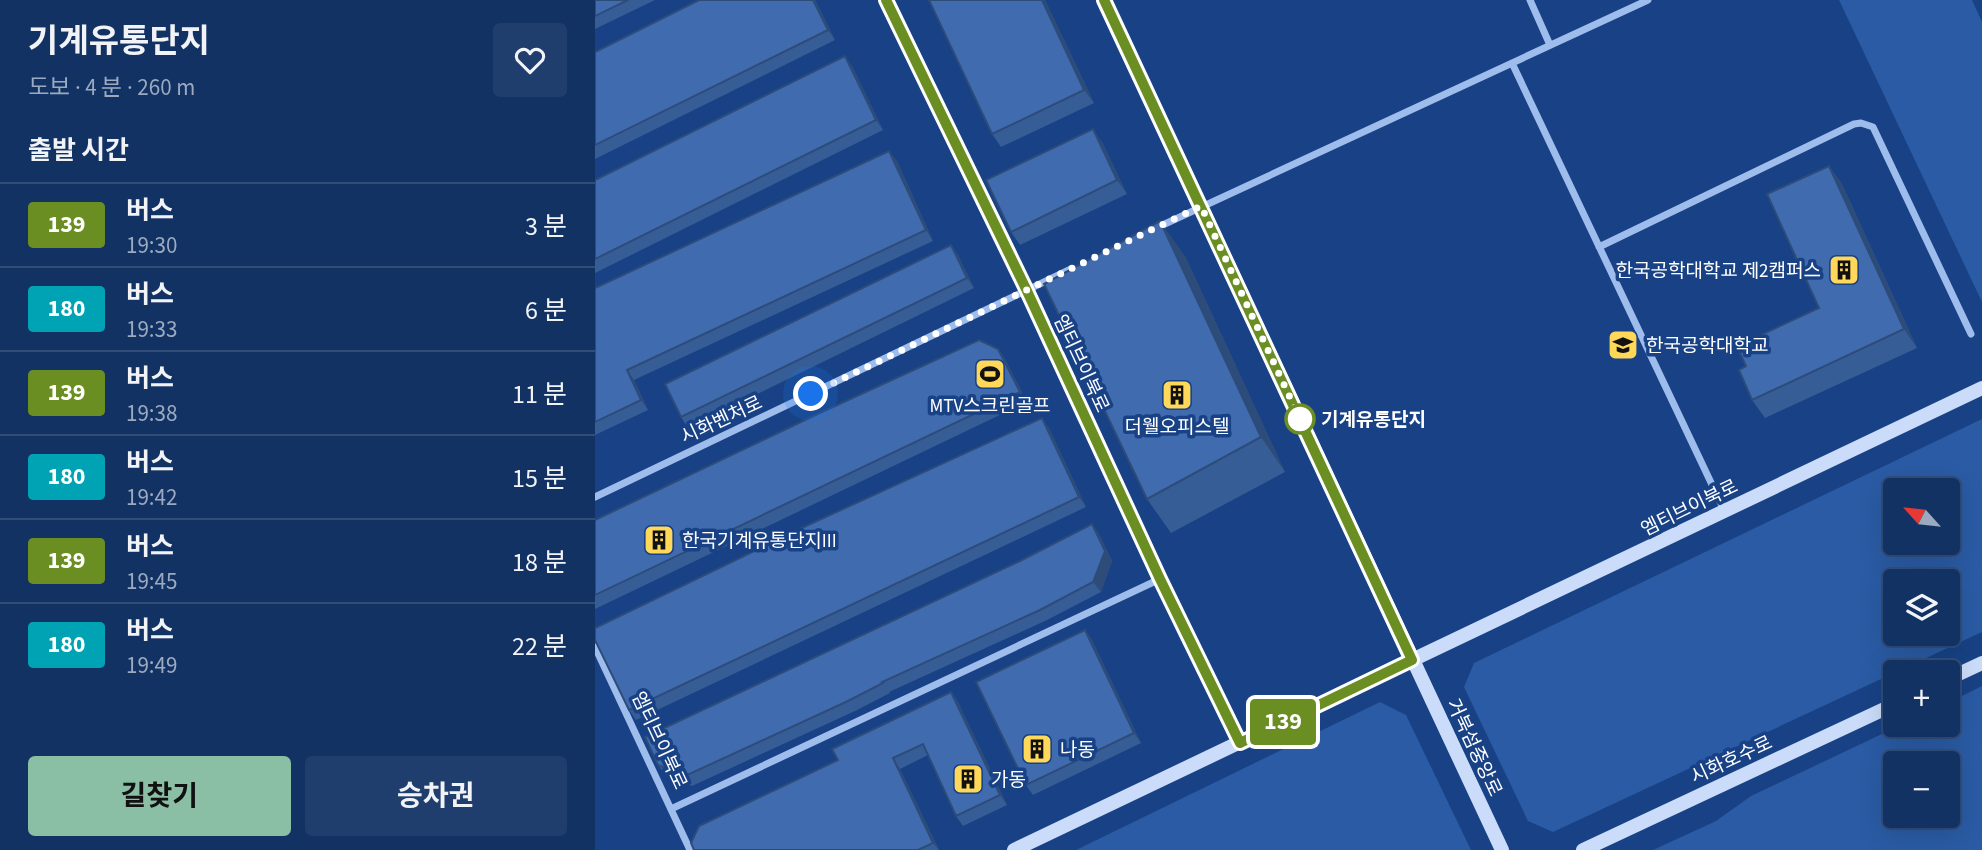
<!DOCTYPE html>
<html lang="ko">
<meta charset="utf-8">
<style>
:root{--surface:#123264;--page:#1f3e6d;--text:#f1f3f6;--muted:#9caabf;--line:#314d78;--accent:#8abfa5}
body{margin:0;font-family:"Source Sans 3","Noto Sans KR",sans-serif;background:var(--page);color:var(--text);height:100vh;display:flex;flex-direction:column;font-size:26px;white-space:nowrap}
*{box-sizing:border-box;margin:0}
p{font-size:23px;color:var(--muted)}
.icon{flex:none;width:38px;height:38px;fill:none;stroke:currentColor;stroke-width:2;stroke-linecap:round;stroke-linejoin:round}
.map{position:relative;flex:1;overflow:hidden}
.sheet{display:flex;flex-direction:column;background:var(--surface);width:595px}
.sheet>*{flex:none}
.badge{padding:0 14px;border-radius:5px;font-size:24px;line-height:46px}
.needle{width:46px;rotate:297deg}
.fabs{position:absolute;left:1288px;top:478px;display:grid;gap:14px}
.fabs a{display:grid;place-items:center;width:77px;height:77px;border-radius:7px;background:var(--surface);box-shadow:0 7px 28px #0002,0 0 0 2px var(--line);font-size:35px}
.you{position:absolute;width:35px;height:35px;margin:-18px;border:5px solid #fff;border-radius:50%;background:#1a73e8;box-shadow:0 0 0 10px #1a73e833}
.map>.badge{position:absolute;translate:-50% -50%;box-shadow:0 0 0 4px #fff}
h2{padding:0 28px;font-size:26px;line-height:63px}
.round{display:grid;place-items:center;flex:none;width:74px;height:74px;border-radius:7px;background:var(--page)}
.summary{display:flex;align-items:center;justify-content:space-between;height:119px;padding:0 28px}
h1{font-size:33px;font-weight:700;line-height:52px}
.button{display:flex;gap:14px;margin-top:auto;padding:14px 28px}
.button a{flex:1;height:80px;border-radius:7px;background:var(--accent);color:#111;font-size:28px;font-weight:700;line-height:80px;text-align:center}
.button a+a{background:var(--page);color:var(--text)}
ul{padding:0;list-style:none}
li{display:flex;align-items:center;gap:21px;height:84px;padding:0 28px;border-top:2px solid var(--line)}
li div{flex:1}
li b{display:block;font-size:26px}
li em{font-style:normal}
li .badge{min-width:77px;font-weight:700;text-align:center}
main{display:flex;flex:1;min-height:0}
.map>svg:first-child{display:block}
</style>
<main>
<section class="sheet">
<div class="summary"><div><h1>기계유통단지</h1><p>도보 · 4 분 · 260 m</p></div><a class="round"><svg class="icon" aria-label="heart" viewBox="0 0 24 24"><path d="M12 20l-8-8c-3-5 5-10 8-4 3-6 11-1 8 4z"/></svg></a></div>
<h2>출발 시간</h2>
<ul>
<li><span class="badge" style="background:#6b8e23;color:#fff">139</span><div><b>버스</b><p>19:30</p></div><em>3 분</em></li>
<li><span class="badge" style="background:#00a3b4;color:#fff">180</span><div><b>버스</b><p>19:33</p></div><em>6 분</em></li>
<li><span class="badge" style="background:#6b8e23;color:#fff">139</span><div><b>버스</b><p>19:38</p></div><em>11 분</em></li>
<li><span class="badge" style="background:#00a3b4;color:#fff">180</span><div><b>버스</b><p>19:42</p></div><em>15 분</em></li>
<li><span class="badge" style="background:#6b8e23;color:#fff">139</span><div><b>버스</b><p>19:45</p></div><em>18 분</em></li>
<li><span class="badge" style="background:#00a3b4;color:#fff">180</span><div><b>버스</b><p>19:49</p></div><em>22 분</em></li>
</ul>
<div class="button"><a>길찾기</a><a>승차권</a></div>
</section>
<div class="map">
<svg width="1387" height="850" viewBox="0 0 1387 850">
<rect width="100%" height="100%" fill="#184285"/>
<path fill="#2a5ba4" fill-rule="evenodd" d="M1244,0H1377L1387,22V302Z
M1387,419V632L958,832L933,821L869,687L879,663ZM1353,490V542H1300V490ZM1353,581V634H1300V581Z
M1387,686V850H1058L1121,821L1156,796L1306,725L1353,724V703ZM1300,763H1353V816H1300Z
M785,702L811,715L876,850H481Z"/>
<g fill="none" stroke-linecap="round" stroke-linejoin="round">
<path stroke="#9ebded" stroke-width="7" d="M291,0L432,291L565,579L645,742
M935,0L955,45
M917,63L1129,510
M559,229L1053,0
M1004,247L1259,124L1266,123L1278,127L1376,334
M0,497L476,269
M0,647L95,850
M76,809L565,579"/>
<path stroke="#cadcf9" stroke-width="14" d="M509,0L907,850
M1353,679L1387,663
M419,850L1387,388
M988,850L1300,704"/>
</g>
<path fill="#375d96" d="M0,0H60L0,29Z
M104,0H220L240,40L0,159V52Z
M334,0H450L499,103L406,147L397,134Z
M257,66L288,130L0,273V180Z
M507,142L532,194L425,245L416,232Z
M302,161L338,241L39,380L53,410L0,435V288Z
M1234,166L1247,184L1322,348L1170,418L1157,400L1151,366L1224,308Z
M356,245L363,255L379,288L93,428L86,417Z
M590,256L690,472L576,533L552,499Z
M403,349L410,359L432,402L0,609V520Z
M454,428L491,507L41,720L34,710Z
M497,524L504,534L517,561L506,592L452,620L294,692L295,693L260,711L97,786L70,775L63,765L423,562Z
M490,630L497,640L546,743L438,795L431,785Z
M356,692L363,702L412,805L368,826L361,816L333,755L305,769L344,850H99L243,760Z"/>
<path fill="#2d4c7a" d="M218,0H220L240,40L233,30Z
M447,0H450L499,103L489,90Z
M250,56L257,66L288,130L281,120Z
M498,129L507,142L532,194L522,180Z
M294,151L302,161L338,241L331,230Z
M1234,166L1247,184L1322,348L1309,329Z
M565,221L590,256L690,472L666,437Z
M356,245L363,255L379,288L372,278Z
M403,349L410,359L432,402L425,392Z
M32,370L39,380L53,410L46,400Z
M447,418L454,428L491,507L484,497Z
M497,524L504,534L517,561L506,592L498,582Z
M490,630L497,640L546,743L539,733Z
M356,692L363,702L412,805L405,795Z
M298,758L305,769L344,850L338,843Z"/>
<path fill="#406caf" stroke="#2d4c7a" stroke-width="2" d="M0,0H33L0,16Z
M104,0H218L233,30L0,145V52Z
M334,0H447L489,90L397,134Z
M250,56L281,120L0,259V180Z
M498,129L522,180L416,232L391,180Z
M294,151L331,230L32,370L46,400L0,422V288Z
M1234,166L1309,329L1157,400L1144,370L1151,366L1142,346L1224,308L1172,194Z
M565,221L666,437L552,499L449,284Z
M356,245L372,278L86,417L70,384Z
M384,340L403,349L425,392L0,595V520L227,412Z
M447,418L484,497L34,710L0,640V628L211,526Z
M497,524L510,551L498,582L445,610L287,682L288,683L253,701L90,776L63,765L50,737L423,562Z
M490,630L539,733L431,785L381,682Z
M356,692L405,795L361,816L328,744L298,758L338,843L323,850H99L96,843L104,826L243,760L237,749Z"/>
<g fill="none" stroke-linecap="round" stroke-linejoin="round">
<g stroke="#fff" stroke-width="16">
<path id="line" d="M291,0L432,291L565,579L645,743L817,660L509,0"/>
</g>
<use href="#line" stroke="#6b8e23" stroke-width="10"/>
<path stroke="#fff" stroke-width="7" stroke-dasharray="0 12.6" d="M216,394L606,206L705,419"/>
</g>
<defs>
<g id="building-square" transform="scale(1.575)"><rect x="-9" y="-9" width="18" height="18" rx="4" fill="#ffd759" stroke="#184285"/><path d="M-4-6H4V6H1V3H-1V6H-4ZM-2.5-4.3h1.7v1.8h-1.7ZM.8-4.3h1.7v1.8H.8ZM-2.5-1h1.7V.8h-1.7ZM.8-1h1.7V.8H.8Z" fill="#111"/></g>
<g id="university-square" transform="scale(1.575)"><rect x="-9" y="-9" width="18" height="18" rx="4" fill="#ffd759" stroke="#184285"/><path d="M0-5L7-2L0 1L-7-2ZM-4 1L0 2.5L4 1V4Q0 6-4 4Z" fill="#111"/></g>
<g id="stadium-square" transform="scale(1.575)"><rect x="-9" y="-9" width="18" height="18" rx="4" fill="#ffd759" stroke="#184285"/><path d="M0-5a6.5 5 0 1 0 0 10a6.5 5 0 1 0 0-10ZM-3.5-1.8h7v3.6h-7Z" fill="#111"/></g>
</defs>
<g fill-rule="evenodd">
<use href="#building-square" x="1249" y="270"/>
<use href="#university-square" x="1028" y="345"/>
<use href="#stadium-square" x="395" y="374"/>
<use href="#building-square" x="582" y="395"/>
<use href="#building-square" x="64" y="540"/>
<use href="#building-square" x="442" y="749"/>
<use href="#building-square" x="373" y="779"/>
</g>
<circle fill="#fff" stroke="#6b8e23" stroke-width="3.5" cx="705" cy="419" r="14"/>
<g text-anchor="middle" stroke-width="7" stroke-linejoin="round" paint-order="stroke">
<g font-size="19" fill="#fff" stroke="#184285" text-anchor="start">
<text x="1226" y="277" text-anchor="end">한국공학대학교 제2캠퍼스</text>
<text x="1051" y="352">한국공학대학교</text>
<text x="395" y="412" text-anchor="middle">MTV스크린골프</text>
<text x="582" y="433" text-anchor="middle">더웰오피스텔</text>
<text x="87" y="547">한국기계유통단지III</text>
<text x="465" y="756">나동</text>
<text x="396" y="786">가동</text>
</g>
<g font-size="19" fill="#fff" stroke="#184285">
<text transform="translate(487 363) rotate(65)" y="7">엠티브이북로</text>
<text transform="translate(126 419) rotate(-25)" y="7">시화벤처로</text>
<text transform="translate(1094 507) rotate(-26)" y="7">엠티브이북로</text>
<text transform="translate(65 740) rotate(65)" y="7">엠티브이북로</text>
<text transform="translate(880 747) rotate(65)" y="7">거북섬중앙로</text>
<text transform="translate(1136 759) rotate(-25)" y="7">시화호수로</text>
</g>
<g font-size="19" font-weight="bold" fill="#fff" stroke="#184285" text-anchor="start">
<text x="726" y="426">기계유통단지</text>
</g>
</g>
</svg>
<div class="fabs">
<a><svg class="needle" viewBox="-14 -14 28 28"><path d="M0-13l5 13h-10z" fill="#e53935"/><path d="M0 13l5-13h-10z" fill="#9caabf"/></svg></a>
<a><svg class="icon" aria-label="layers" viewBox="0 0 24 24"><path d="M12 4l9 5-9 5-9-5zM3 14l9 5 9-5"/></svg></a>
<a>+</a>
<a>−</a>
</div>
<div class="you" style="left:216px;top:394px"></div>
<b class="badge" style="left:688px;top:722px;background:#6b8e23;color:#fff">139</b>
</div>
</main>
